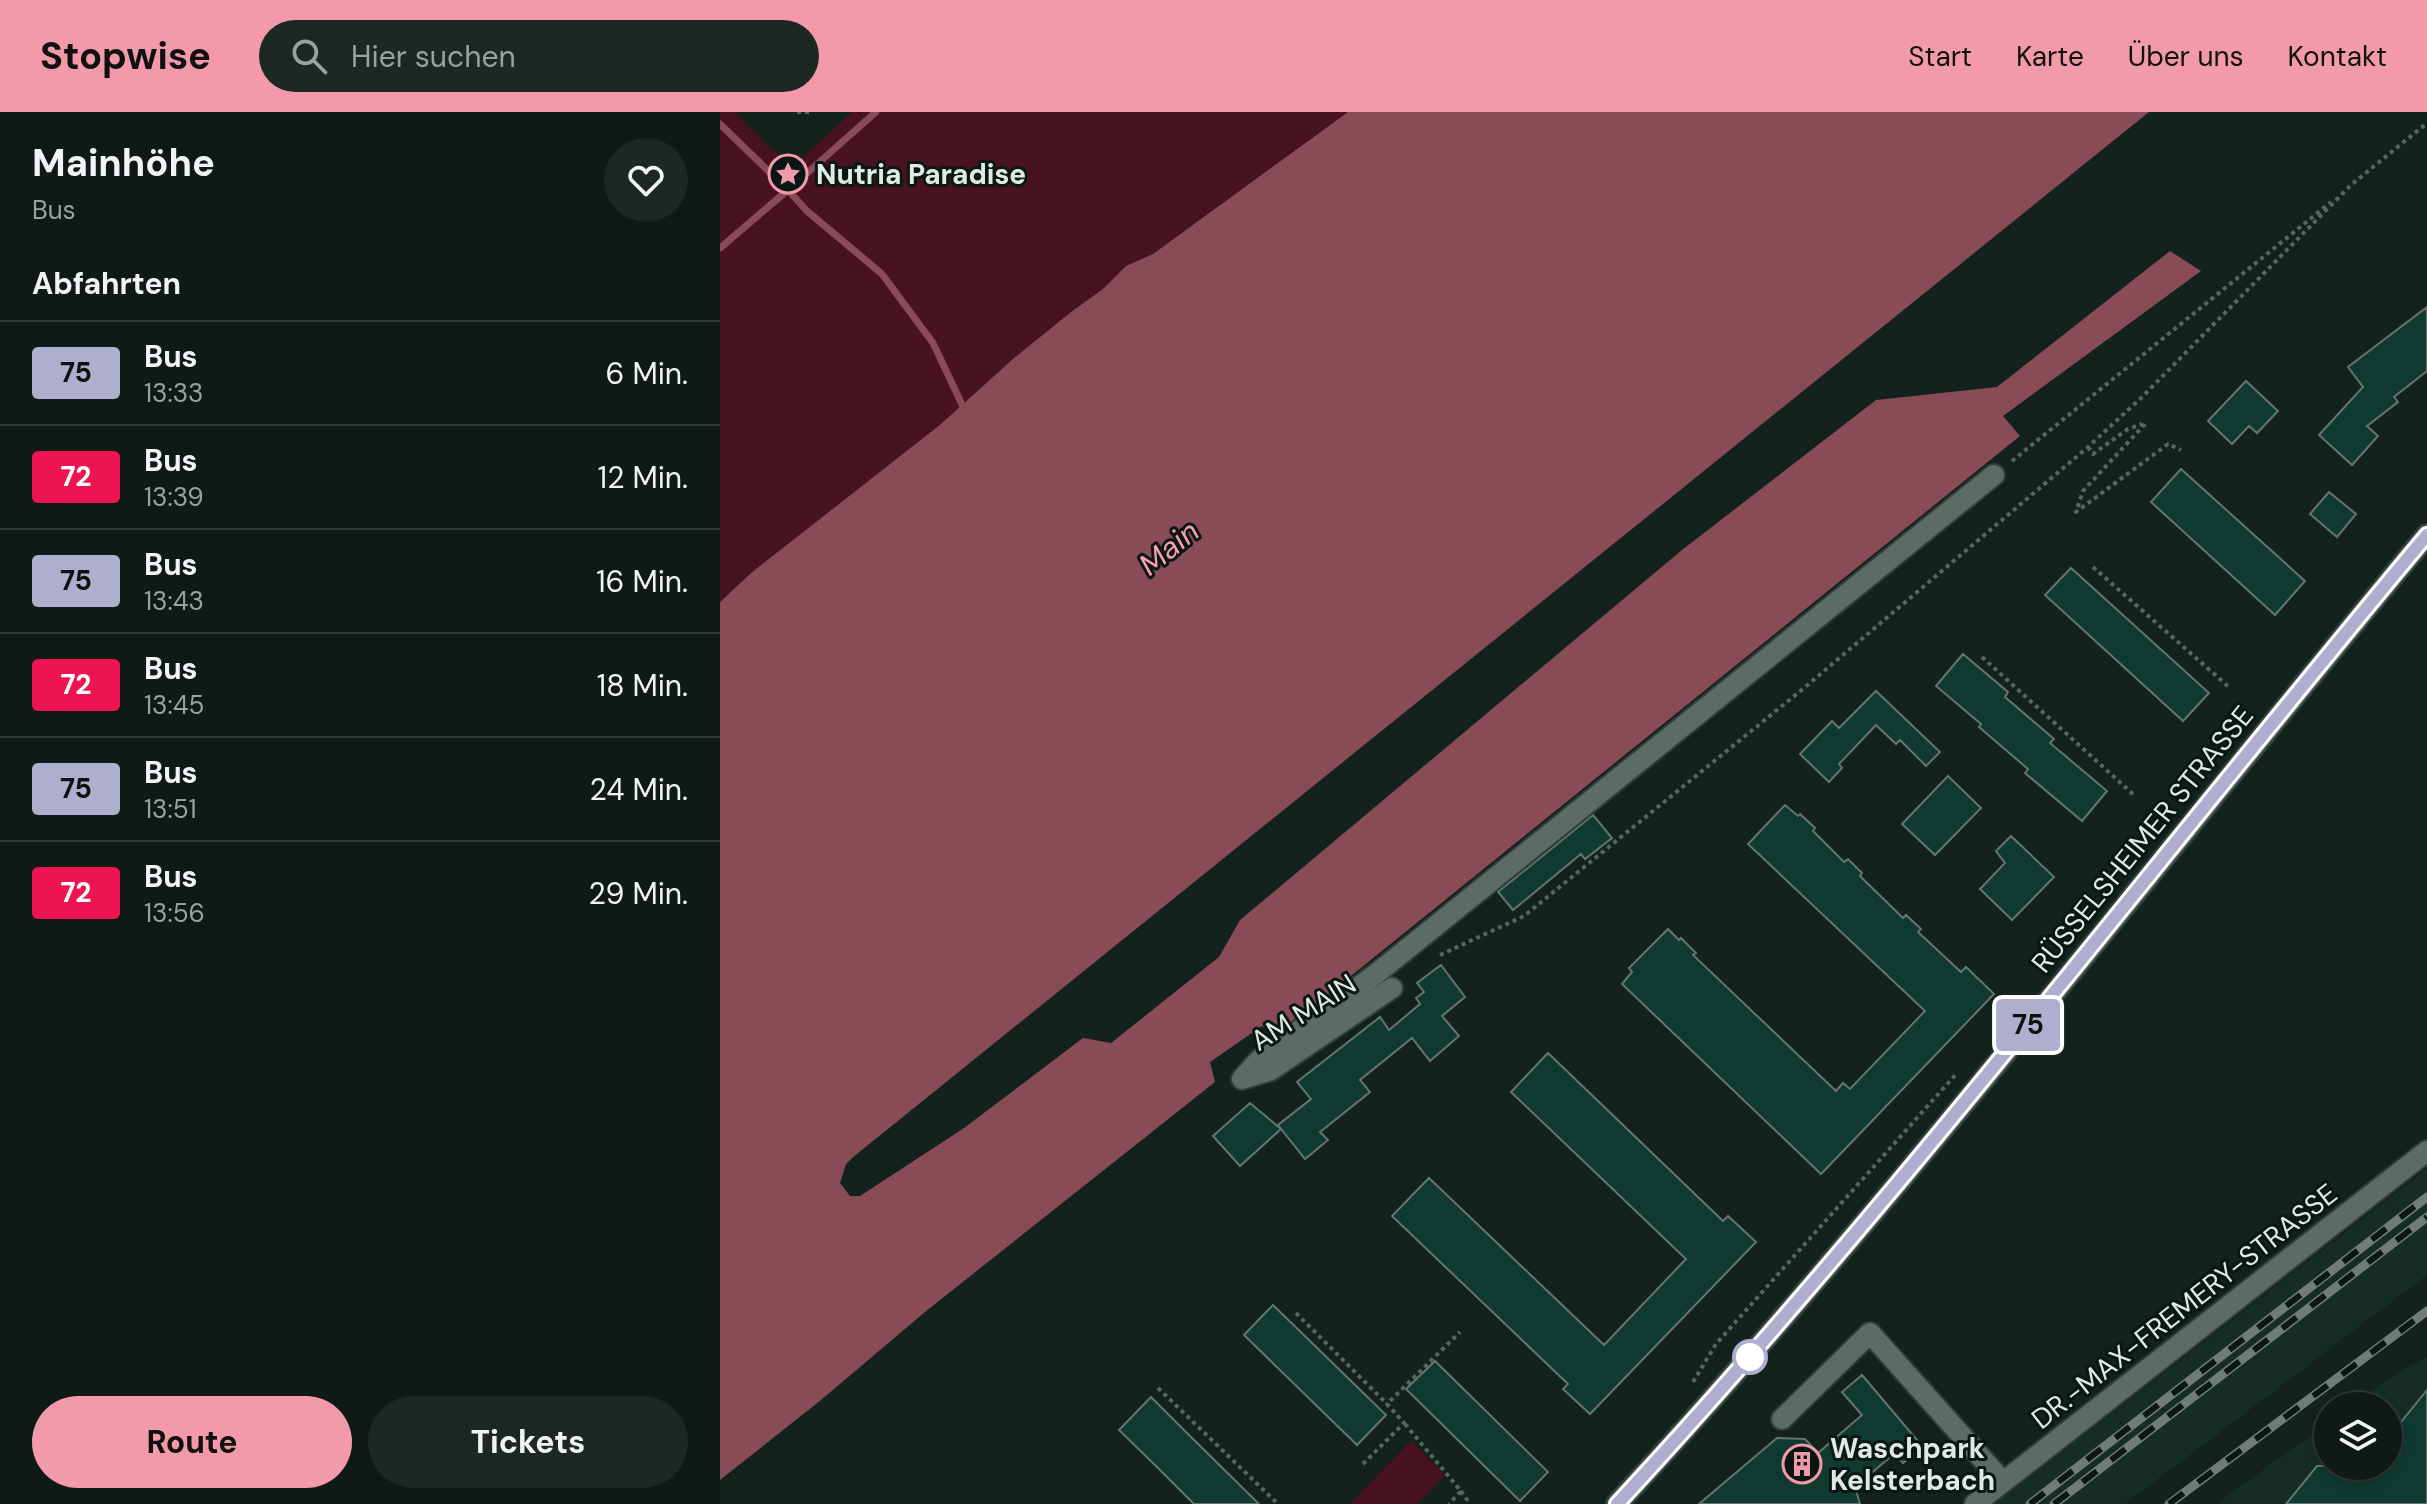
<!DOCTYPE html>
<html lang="de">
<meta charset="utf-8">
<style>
:root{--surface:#0f1a16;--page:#1d2723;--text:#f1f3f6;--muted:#9ba1a1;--line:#2f3835;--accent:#f39aaa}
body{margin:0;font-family:"DM Sans",sans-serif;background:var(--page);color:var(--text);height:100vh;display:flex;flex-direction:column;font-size:30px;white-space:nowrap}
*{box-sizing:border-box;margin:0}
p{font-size:26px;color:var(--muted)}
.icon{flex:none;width:44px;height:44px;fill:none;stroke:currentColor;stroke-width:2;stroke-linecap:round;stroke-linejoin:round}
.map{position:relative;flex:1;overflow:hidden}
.sheet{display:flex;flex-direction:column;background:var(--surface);width:720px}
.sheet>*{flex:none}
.badge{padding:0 16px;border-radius:6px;font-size:28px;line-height:52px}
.fabs{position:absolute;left:1594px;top:1280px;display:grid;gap:16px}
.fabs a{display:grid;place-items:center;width:88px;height:88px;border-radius:50%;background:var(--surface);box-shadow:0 4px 12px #0003,0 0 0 2px var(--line);font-size:40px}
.map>.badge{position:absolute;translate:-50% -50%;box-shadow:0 0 0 4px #fff}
h2{padding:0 32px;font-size:30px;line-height:72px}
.round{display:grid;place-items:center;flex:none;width:84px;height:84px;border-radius:42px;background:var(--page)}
.head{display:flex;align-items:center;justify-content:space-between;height:136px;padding:0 32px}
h1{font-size:38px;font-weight:700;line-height:60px}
.primary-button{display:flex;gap:16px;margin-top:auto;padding:16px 32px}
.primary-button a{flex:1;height:92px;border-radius:48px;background:var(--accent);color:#111;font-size:32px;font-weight:700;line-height:92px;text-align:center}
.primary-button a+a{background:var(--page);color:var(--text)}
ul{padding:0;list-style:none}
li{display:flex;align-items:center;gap:24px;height:104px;padding:0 32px;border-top:2px solid var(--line)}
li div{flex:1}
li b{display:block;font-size:30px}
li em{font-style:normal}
li .badge{min-width:88px;font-weight:700;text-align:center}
header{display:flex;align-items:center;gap:48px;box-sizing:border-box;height:112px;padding:0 40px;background:var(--accent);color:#111}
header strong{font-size:38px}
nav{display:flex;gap:44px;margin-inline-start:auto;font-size:28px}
.search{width:560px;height:72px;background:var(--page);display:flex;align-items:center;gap:20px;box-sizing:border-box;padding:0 28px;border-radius:44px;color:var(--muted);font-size:30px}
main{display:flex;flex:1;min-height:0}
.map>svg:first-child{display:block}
</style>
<header>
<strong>Stopwise</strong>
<div class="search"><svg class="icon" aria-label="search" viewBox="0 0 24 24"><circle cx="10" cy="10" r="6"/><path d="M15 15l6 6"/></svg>Hier suchen</div>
<nav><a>Start</a><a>Karte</a><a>Über uns</a><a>Kontakt</a></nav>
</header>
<main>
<section class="sheet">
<div class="head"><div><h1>Mainhöhe</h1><p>Bus</p></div><a class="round"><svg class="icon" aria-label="heart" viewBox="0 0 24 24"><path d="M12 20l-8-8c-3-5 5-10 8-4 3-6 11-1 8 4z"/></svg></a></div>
<h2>Abfahrten</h2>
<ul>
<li><span class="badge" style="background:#aeaece;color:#111">75</span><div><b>Bus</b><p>13:33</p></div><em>6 Min.</em></li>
<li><span class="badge" style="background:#ec1551;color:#fff">72</span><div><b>Bus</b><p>13:39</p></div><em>12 Min.</em></li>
<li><span class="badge" style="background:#aeaece;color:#111">75</span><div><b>Bus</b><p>13:43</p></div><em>16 Min.</em></li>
<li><span class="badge" style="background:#ec1551;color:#fff">72</span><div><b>Bus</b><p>13:45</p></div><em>18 Min.</em></li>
<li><span class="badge" style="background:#aeaece;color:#111">75</span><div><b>Bus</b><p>13:51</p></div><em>24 Min.</em></li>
<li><span class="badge" style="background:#ec1551;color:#fff">72</span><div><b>Bus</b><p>13:56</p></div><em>29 Min.</em></li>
</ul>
<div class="primary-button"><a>Route</a><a>Tickets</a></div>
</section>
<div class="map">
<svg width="1707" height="1392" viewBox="0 0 1707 1392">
<rect width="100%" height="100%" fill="#14221d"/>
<path fill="#162d26" d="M1707,1057V1163L1405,1392H1275Z
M1707,1245V1392H1496L1608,1311V1354H1668V1294H1631L1674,1263Z"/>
<path fill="#491221" d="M0,0H15L71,56L132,0H628L433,142L406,154L383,177L351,200L294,246L221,312L31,461L0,490Z
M691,1329L725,1363L697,1392H630Z"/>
<path fill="#894b57" d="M628,0H1429L132,1046L126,1052L120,1071L130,1084H140L244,1016L363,926L391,931L499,845L520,808L962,438L1156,288L1277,275L1450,139L1481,159L1283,304L1300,324L559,922L542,914L490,950L495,970L205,1200L101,1288L0,1368V490L31,461L221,312L294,246L351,200L383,177L406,154L433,142Z"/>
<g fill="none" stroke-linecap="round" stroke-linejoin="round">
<path stroke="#894b57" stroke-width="7" d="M156,0L68,78L87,99L162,162L213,231L246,301
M0,12L68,78L0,136"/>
</g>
<path fill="#103a2f" stroke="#64756f" stroke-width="2" d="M1707,195V259L1674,285L1678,290L1647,314L1658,324L1632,353L1599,323L1643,275L1628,255Z
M1526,269L1558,299L1537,321L1529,314L1512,332L1488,309Z
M1461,357L1585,469L1555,503L1431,390Z
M1609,380L1636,402L1617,425L1590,402Z
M1351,456L1489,581L1463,609L1325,483Z
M1243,542L1288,580L1285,585L1334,627L1330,631L1387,679L1362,709L1305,661L1308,657L1259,615L1261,612L1216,574Z
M1156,579L1220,640L1206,654L1180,628L1176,632L1156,613L1119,652L1122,656L1109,670L1080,642L1112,609L1119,616Z
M1228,664L1261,696L1215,743L1182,712Z
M1065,693L1078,704L1080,702L1095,716L1093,719L1124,750L1128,747L1142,761L1140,764L1183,806L1186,803L1201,817L1198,820L1241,860L1246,855L1274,882L1101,1062L902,872L912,860L909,856L948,817L959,828L961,826L976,841L973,843L1116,979L1123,971L1130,977L1205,899L1028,732Z
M873,703L892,726L865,747L861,742L793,798L778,780Z
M1291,724L1334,765L1292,808L1260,777L1285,751L1276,739Z
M721,853L745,885L722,904L739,924L710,949L692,926L640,968L650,980L600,1020L608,1028L585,1047L558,1013L591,987L577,970L660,905L669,918L700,892L696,886L704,880L697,871Z
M828,941L1003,1109L1008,1104L1036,1130L870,1302L843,1277L848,1272L672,1104L709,1066L884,1233L966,1147L791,980Z
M530,991L561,1017L520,1054L493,1024Z
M553,1193L666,1303L637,1333L524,1223Z
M715,1249L828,1360L800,1389L686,1277Z
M1142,1263L1203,1335L1183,1351L1175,1341L1135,1375L1140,1392H979L1057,1326L1085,1327L1098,1341L1142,1303L1122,1280Z
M1707,1278V1392H1566L1597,1354H1668V1326Z
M431,1285L471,1325L539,1392H474L439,1357L399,1318Z"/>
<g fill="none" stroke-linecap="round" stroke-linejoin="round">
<g stroke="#323c38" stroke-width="24">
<path id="minor" d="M522,967L539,948L656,862L1274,363
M522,967L551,958L672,876
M1062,1307L1150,1221L1283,1370
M897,1392C1183,1083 1438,747 1707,423
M1255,1392L1707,1039"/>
</g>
<path stroke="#586560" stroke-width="4" stroke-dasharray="4 4" stroke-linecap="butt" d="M77,0H91
M1425,312L1363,379L1356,400L1448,332L1461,338
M1368,335L1373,342L1408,317L1422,312
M1292,349L1611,90
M1373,455L1510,576
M1262,545L1415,684
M720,843L804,804L1084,576L1368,335L1421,286L1631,73L1707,11
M576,1201L667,1292
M973,1270L996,1232L1237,961
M438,1276L558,1392
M685,1312L741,1379L729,1392
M643,1352L684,1311L667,1292L740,1220
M741,1379L750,1392"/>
<use href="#minor" stroke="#5b6b66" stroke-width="20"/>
<g stroke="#707c77" stroke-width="9">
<path id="rail" d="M1310,1392L1707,1085
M1334,1392L1707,1105
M1449,1392L1707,1199"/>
</g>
<use href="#rail" stroke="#0a1814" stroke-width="6" stroke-dasharray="18" stroke-linecap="butt"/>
</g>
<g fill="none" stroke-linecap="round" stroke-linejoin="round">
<g stroke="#fff" stroke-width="18">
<path id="line" d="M897,1392C1183,1083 1437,746 1707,423"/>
</g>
<use href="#line" stroke="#aeaece" stroke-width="12"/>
</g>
<defs>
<g id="sight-ring" transform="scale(2)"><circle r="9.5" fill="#0a1814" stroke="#f39aaa" stroke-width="1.5"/><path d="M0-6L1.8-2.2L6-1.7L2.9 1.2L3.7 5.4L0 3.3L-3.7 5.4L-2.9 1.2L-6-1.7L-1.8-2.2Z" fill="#f39aaa"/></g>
<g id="building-ring" transform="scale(2)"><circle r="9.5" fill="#0a1814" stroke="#f39aaa" stroke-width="1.5"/><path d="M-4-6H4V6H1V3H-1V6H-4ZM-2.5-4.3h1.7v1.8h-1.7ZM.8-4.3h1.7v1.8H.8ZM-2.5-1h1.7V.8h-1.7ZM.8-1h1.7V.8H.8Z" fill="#f39aaa"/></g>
</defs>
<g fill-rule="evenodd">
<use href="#sight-ring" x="68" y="62"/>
<use href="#building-ring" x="1082" y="1352"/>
</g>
<circle fill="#fff" stroke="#aeaece" stroke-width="4" cx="1030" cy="1245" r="16"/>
<g text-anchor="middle" stroke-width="6" stroke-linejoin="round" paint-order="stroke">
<g font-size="28" font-weight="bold" fill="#e0e9e5" stroke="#0a1814" text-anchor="start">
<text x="96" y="72">Nutria Paradise</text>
<text x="1110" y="1346">Waschpark<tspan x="1110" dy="32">Kelsterbach</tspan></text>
</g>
<g font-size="28" fill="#e0e9e5" stroke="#0a1814">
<text transform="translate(1422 727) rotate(-51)" y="10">RÜSSELSHEIMER STRASSE</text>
<text transform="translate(583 900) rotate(-32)" y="10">AM MAIN</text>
<text transform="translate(1464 1194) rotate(-38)" y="10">DR.-MAX-FREMERY-STRASSE</text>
</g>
<g font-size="30" font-style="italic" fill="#ff9fb0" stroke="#0a1814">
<text transform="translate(449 436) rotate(-39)" y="10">Main</text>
</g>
</g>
</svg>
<div class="fabs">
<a><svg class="icon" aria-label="layers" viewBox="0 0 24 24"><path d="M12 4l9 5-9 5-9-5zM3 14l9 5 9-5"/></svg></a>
</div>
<b class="badge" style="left:1308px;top:913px;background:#aeaece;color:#111">75</b>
</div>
</main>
